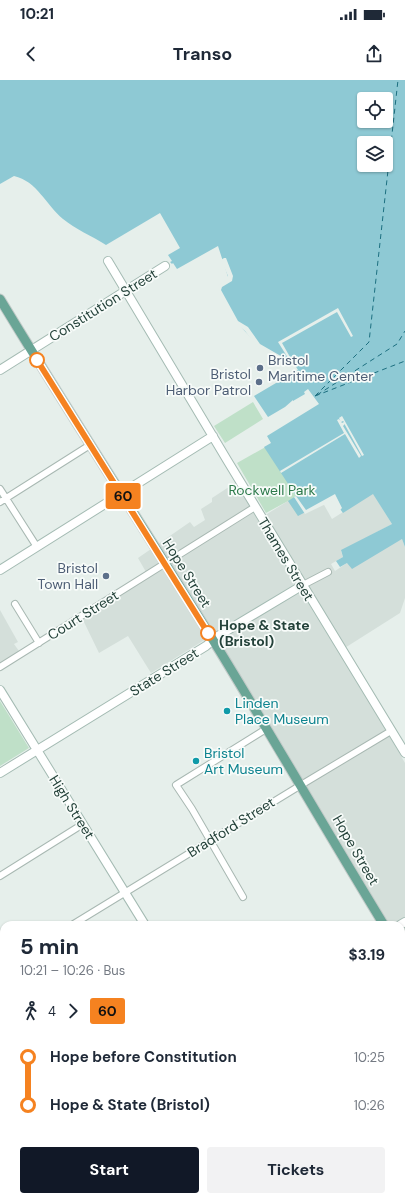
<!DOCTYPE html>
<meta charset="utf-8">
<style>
:root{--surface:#fff;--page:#f2f2f3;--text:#1f2937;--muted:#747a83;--accent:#111827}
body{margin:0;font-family:"DM Sans",sans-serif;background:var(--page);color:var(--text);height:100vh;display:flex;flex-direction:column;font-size:15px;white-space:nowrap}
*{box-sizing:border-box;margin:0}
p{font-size:13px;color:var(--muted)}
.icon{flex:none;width:22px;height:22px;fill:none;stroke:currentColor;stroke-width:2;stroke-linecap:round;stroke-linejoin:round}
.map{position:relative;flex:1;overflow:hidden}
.sheet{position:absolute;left:0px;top:841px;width:405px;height:280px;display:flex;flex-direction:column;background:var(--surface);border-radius:12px 12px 0 0;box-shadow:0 1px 3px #0004}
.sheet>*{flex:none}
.badge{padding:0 8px;border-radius:3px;font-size:14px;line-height:26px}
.controls{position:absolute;left:357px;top:12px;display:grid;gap:8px}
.controls a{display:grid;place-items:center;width:36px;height:36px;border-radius:4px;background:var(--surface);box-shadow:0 1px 3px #0004;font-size:20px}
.map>.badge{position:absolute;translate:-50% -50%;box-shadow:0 0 0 2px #fff}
.legs{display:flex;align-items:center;gap:6px;height:44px;padding:0 20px;font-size:13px}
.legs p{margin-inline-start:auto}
.headline{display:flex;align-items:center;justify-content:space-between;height:68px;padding:0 20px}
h1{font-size:22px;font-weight:700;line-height:30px}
.cta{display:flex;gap:8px;margin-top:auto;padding:8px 20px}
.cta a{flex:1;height:46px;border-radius:4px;background:var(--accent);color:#fff;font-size:16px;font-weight:700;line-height:46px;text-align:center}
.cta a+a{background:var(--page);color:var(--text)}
ul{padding:0 20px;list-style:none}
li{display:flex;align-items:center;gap:14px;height:48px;font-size:15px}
li i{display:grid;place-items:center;width:6px;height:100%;margin:0 5px;background:currentColor}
li i::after{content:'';width:10px;height:10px;margin:-5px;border:3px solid;border-radius:50%;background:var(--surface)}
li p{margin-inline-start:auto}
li:first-child i{background:linear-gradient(#0000 50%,currentColor 0)}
li:last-child i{background:linear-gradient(currentColor 50%,#0000 0)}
.status{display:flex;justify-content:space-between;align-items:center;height:28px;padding:0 20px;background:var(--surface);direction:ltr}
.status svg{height:11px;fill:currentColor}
header{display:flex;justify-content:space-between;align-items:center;height:52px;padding:0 20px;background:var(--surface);font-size:18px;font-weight:700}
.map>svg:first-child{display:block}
</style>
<div class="status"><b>10:21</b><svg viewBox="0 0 49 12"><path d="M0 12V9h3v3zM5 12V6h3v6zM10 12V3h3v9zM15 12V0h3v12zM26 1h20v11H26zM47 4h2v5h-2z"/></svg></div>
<header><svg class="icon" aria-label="back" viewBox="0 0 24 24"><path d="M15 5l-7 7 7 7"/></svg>Transo<svg class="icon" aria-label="share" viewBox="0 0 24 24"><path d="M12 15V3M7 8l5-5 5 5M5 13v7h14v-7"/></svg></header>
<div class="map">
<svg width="405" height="1121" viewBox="0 0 405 1121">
<rect width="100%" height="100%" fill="#e6efeb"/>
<path fill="#d4dfda" d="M235,403L259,439L288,421L323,423L332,439L373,413L392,444L341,471L343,477L331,484L335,491L347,483L402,459L405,467V518L400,533L340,571L405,683V872L401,866V845H388L211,556L151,593L128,556L99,573L83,540L77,535L146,492L138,478L190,442L194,447L205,440L201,429L212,422V418Z
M0,530L18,562L14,564L19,571L0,584Z
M0,1020L4,1027V1082L0,1085Z"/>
<path fill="#bfe0c8" d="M253,322L263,339L225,363L214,346Z
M269,365L297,413L298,436L288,421L266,433L237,383Z
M0,621L29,668L0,686Z"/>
<path fill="#8ec9d4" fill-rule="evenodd" d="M0,0H405V467L402,459L352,489L347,483L340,487L336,481L343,477L341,470L392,444L373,414L343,433L332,418L298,436L288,421L296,416L264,367L271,363L267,356L319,324L308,309L304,312L305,314L293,321V320L285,327L268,337L254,316L298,290L290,277L283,281L259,266L236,242L219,211L220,207L229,200L218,166L177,189L173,183L172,184L170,182L172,181L168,175L180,168L160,133L106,165C92,156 75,149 63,139C46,125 37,101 14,96L0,104ZM364,19H386V41H364ZM364,63H386V85H364Z"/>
<path fill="#e6efeb" d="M224,178H226L233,196L232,201L222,207L221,210L238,241L248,247L260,264L286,279L282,281L270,274L259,269L245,251L235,243L217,212L218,206L227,199L228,196L221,180Z
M338,228L353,256L351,257L337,232L282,263L290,277L288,278L278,262Z
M342,336L364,375L362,376L345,345V344L343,346L361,376L359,378L345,354L281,393L280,391L344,353L337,340L339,339L342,343L344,342L343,341L341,342L339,338Z
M335,414L342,428L339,431L332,421L305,434L294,417L296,416L306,430Z"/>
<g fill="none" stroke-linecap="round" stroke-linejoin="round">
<path stroke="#1c6f80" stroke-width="1" stroke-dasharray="5 4" stroke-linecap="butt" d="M317,315L397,264L405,251
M315,316L369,262L398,0
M315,316L405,281"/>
<g stroke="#a8b8b2" stroke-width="8">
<path id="street" d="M0,409L37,467
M0,422L90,365
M303,505L328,492
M15,524L39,563
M0,587L255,427
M0,796L83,744
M243,817L192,729L176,705L266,649
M72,845L301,705L391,651
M0,889L4,887
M401,1042L405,1040
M401,1104L405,1102
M154,1117L156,1121
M265,1121L272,1117
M372,1121L379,1117"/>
</g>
<g stroke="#a4bbb3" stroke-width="10">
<path id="secondary" d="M108,181L227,380L405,673
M0,290L165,186
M0,490L213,356
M0,610L145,845
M0,693L206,566L218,556L303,505
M400,845L405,842
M0,1004L4,1010
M0,1090L4,1087
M69,1117L71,1121
M313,1117L315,1121"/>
</g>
<g stroke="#c2cac8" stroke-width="11">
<path id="primary" d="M0,219C72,338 148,454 221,573C276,663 329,755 384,845
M401,873L405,879"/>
</g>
<use href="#street" stroke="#fff" stroke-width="6"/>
<use href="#secondary" stroke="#fff" stroke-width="8"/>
<use href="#primary" stroke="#6aa596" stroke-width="9"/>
</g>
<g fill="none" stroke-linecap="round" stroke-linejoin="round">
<g stroke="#fff" stroke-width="9">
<path id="line-1" d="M37,280L208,553"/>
</g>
<use href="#line-1" stroke="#f58220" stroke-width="6"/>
</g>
<g fill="#fff" stroke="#f58220" stroke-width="2">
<circle cx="37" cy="280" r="7"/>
<circle cx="208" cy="553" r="7"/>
</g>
<g fill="#5c6f8a" stroke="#f7fbf9" stroke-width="1.5">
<circle cx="260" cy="288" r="4"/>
<circle cx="259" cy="302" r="4"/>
<circle cx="106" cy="496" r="4"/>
</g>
<g fill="#0f9aa8" stroke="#f7fbf9" stroke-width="1.5">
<circle cx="227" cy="631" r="4"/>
<circle cx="196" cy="681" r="4"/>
</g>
<g text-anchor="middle" stroke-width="3.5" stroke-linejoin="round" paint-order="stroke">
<g font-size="14" fill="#24423a" stroke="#f7fbf9">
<text transform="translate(103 225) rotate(-32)" y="5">Constitution Street</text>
<text transform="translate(286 479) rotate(59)" y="5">Thames Street</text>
<text transform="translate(187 493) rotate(58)" y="5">Hope Street</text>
<text transform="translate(83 535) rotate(-32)" y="5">Court Street</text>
<text transform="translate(164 592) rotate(-32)" y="5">State Street</text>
<text transform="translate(72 727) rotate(58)" y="5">High Street</text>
<text transform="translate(231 747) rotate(-32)" y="5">Bradford Street</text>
<text transform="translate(356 770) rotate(60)" y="5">Hope Street</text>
</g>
<g font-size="14" fill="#4e5e75" stroke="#f7fbf9" text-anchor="end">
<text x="268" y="285" text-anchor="start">Bristol<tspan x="268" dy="16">Maritime Center</tspan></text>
<text x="251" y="299">Bristol<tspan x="251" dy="16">Harbor Patrol</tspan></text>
<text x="98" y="493">Bristol<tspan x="98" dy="16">Town Hall</tspan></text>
</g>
<g font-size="14" fill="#2d7a4b" stroke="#f7fbf9">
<text x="272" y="415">Rockwell Park</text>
</g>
<g font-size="14" font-weight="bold" fill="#24423a" stroke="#f7fbf9" text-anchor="start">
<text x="219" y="550">Hope &amp; State<tspan x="219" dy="16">(Bristol)</tspan></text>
</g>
<g font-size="14" fill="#0d838f" stroke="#f7fbf9" text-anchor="start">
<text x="235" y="628">Linden<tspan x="235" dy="16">Place Museum</tspan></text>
<text x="204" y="678">Bristol<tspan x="204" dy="16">Art Museum</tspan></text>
</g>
</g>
</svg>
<div class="controls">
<a><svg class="icon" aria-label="locate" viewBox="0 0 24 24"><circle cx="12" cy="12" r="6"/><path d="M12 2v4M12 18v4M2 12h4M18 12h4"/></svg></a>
<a><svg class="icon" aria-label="layers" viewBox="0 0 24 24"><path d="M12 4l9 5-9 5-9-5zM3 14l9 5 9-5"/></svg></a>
</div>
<b class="badge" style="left:123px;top:416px;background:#f58220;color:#111">60</b>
<section class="sheet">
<div class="headline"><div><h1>5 min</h1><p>10:21 – 10:26 · Bus</p></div><b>$3.19</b></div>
<div class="legs"><svg class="icon" aria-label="walk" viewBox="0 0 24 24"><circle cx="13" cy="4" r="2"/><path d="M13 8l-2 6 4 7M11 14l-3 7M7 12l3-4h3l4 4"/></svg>4<svg class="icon" aria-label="forward" viewBox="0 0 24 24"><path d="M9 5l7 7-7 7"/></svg><b class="badge" style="background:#f58220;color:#111">60</b></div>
<ul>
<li><i style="color:#f58220"></i><b>Hope before Constitution</b><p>10:25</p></li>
<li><i style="color:#f58220"></i><b>Hope &amp; State (Bristol)</b><p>10:26</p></li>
</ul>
<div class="cta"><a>Start</a><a>Tickets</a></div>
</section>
</div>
